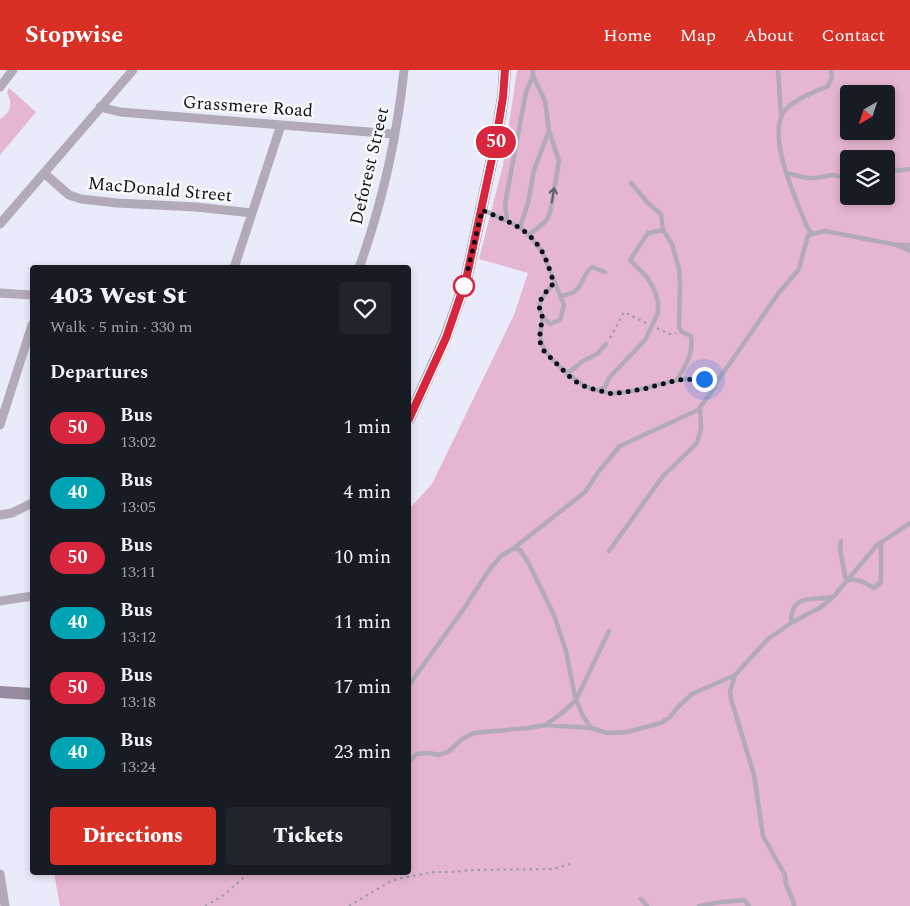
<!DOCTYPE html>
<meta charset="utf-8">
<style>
:root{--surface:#171b24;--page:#20242c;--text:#f1f3f6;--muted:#9ea1a6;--accent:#d93025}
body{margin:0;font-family:Spectral,serif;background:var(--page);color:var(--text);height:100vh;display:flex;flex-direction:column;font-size:19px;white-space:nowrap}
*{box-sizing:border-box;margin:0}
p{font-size:16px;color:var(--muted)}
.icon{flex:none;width:28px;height:28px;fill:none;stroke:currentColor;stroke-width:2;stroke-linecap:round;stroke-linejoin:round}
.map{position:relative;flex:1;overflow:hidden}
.side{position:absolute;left:30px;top:195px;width:381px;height:610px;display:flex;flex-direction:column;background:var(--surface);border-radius:5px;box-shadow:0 2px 8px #0003}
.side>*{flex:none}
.badge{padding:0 10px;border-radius:16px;font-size:18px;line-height:32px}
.needle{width:32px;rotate:219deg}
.buttons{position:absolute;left:840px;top:15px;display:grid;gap:10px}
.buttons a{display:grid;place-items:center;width:55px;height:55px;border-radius:5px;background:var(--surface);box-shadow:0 2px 8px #0003;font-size:25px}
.you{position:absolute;width:25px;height:25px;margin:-12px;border:4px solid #fff;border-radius:50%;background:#1a73e8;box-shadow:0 0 0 8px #1a73e833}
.map>.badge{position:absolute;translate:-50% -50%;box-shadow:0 0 0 2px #fff}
h2{padding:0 20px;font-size:19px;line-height:45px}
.round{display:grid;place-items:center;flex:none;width:52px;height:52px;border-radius:5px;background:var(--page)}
.headline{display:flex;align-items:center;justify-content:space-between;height:85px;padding:0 20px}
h1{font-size:24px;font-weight:800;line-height:38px}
.action{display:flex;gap:10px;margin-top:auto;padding:10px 20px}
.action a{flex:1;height:58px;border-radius:5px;background:var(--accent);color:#fff;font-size:20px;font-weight:800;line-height:58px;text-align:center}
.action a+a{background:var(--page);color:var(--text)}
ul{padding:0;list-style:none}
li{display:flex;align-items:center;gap:15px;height:65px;padding:0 20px}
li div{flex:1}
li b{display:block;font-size:19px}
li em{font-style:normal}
li .badge{min-width:55px;font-weight:700;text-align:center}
header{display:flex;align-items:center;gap:30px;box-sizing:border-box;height:70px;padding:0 25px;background:var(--accent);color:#fff}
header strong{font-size:24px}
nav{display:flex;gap:28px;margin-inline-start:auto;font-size:18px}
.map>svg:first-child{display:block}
</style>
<header>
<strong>Stopwise</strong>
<nav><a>Home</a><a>Map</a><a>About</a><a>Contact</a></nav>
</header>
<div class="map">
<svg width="910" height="836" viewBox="0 0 910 836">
<rect width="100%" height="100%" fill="#e9ebfa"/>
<path fill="#e6b5d1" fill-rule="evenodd" d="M517,0H910V836H60L54,803L409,802V439L432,414L514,245L528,203L479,189L503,95ZM849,24H886V61H849ZM849,89H886V126H849Z
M9,18L36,42L0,85V49C11,43 13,33 7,23Z"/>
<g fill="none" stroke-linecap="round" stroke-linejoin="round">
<path stroke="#9799a7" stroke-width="2" stroke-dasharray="2.5 4" stroke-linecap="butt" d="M657,258L669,264L676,263
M610,268L624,242L646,253
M205,836L224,825L250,802
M349,836L391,811L402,808L434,802H452L473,800L554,799L570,794"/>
<path stroke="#b2aab8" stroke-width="4.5" d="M778,0L781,46
M886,102L910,99
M786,103L807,108H816L833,105L849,108
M631,113L648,133L661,144L663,160L672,174L679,199L680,214L679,257L682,262L691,266C694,284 685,296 677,310
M483,140L520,157L529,165L542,181L564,235L560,250L550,254C531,238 541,228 554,213
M507,150L505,134L526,22L533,6V0
M520,157L528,133L534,100L549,61
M812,164L807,157C797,131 763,61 787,38C798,28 814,22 828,16L832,7L831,0
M529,165L546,151L550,143L559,91L549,61L545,31L533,6
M898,175H910
M561,226C565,225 570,224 574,222C583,216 583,203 592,197L605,202
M567,304L583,291L597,284L606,274
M714,316L778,224L799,199L808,165L825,161L897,175L910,181
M598,320L605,317L609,308L645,270L658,243V231L654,219L647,207L630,190L648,163L663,160
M841,471L840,479L846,511C856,507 865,513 874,518L881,512V473
M514,478L520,480L528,492L554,545L566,581L575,627L583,646L591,658L607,663L627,662L661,653L670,647L679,636L692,624L735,605L768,569L791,553L821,537L834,526L877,475L910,453
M609,481L663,406L697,373L701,359L700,337
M791,553C791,522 813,531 832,527
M735,605L730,621L731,629L754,705L763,766L785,805L786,815L793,830L794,836
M409,615L465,537L489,500L501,486L514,478L585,422L599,401L620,376L698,340L715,317C700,294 637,326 612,323C587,321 576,311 558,295C541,279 537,271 543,248
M547,654L562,643L576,630L609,561
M409,691L417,684L430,683L438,685L448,682L462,669L474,663L528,658L546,655L591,658
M641,829L647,836
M699,836L721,832L744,830L749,836"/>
<path stroke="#b2aab8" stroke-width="9" d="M0,17L13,0
M100,37L120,42L394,64
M44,103L69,125L81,129L117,133L196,137L252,143
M0,154L133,0
M234,198L281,55
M359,198C382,134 397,67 404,0
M0,223L32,225
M0,355L32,255
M0,445L12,443L32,433
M0,531L32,526
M0,804L5,836"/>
<path stroke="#968a9e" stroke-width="12" d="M409,349L446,267L466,210L496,70L503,27L505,0
M0,622L32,624"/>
</g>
<defs><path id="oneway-shaft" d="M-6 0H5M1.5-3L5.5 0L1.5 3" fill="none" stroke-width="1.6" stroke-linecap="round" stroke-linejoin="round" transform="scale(1.25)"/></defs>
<use stroke="#605c69" href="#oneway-shaft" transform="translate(553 125) rotate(-81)"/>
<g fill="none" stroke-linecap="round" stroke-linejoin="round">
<g stroke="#fff" stroke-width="11">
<path id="line" d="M409,349L446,268L466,210L496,70L503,27L505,0"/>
</g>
<use href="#line" stroke="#d7263d" stroke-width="8"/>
<path stroke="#0d0e1a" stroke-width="5" stroke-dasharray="0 9" d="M464,216L482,140C505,150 527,157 541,180C547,189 550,202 554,213C544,224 534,232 543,248L540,260V272L544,281L573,310L586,317L612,324L644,319L677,310L704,309"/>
</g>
<circle fill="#fff" stroke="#d7263d" stroke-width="2.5" cx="464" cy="216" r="10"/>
<g text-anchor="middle" stroke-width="5" stroke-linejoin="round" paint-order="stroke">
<g font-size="18" fill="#0d0e1a" stroke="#f9f9f9">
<text transform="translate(248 36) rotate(4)" y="6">Grassmere Road</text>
<text transform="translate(369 96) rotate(-77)" y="6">Deforest Street</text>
<text transform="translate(160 119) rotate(5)" y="6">MacDonald Street</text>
</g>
</g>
</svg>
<div class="buttons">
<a><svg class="needle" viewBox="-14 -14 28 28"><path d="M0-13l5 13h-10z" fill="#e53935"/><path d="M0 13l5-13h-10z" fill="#9ea1a6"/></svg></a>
<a><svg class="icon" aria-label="layers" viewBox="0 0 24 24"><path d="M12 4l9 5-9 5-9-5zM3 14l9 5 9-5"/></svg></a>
</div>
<div class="you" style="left:704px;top:309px"></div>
<b class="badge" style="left:496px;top:72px;background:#d7263d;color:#fff">50</b>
<section class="side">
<div class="headline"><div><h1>403 West St</h1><p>Walk · 5 min · 330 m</p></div><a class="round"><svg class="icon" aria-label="heart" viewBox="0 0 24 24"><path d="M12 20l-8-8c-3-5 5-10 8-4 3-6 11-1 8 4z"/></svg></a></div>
<h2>Departures</h2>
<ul>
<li><span class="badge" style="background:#d7263d;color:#fff">50</span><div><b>Bus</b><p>13:02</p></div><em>1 min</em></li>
<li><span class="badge" style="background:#00a3b4;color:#fff">40</span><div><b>Bus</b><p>13:05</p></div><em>4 min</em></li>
<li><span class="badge" style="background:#d7263d;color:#fff">50</span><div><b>Bus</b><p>13:11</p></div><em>10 min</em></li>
<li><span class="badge" style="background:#00a3b4;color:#fff">40</span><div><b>Bus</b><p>13:12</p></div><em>11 min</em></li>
<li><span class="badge" style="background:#d7263d;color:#fff">50</span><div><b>Bus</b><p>13:18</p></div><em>17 min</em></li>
<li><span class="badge" style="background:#00a3b4;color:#fff">40</span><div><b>Bus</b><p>13:24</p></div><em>23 min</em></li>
</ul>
<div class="action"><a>Directions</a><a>Tickets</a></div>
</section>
</div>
